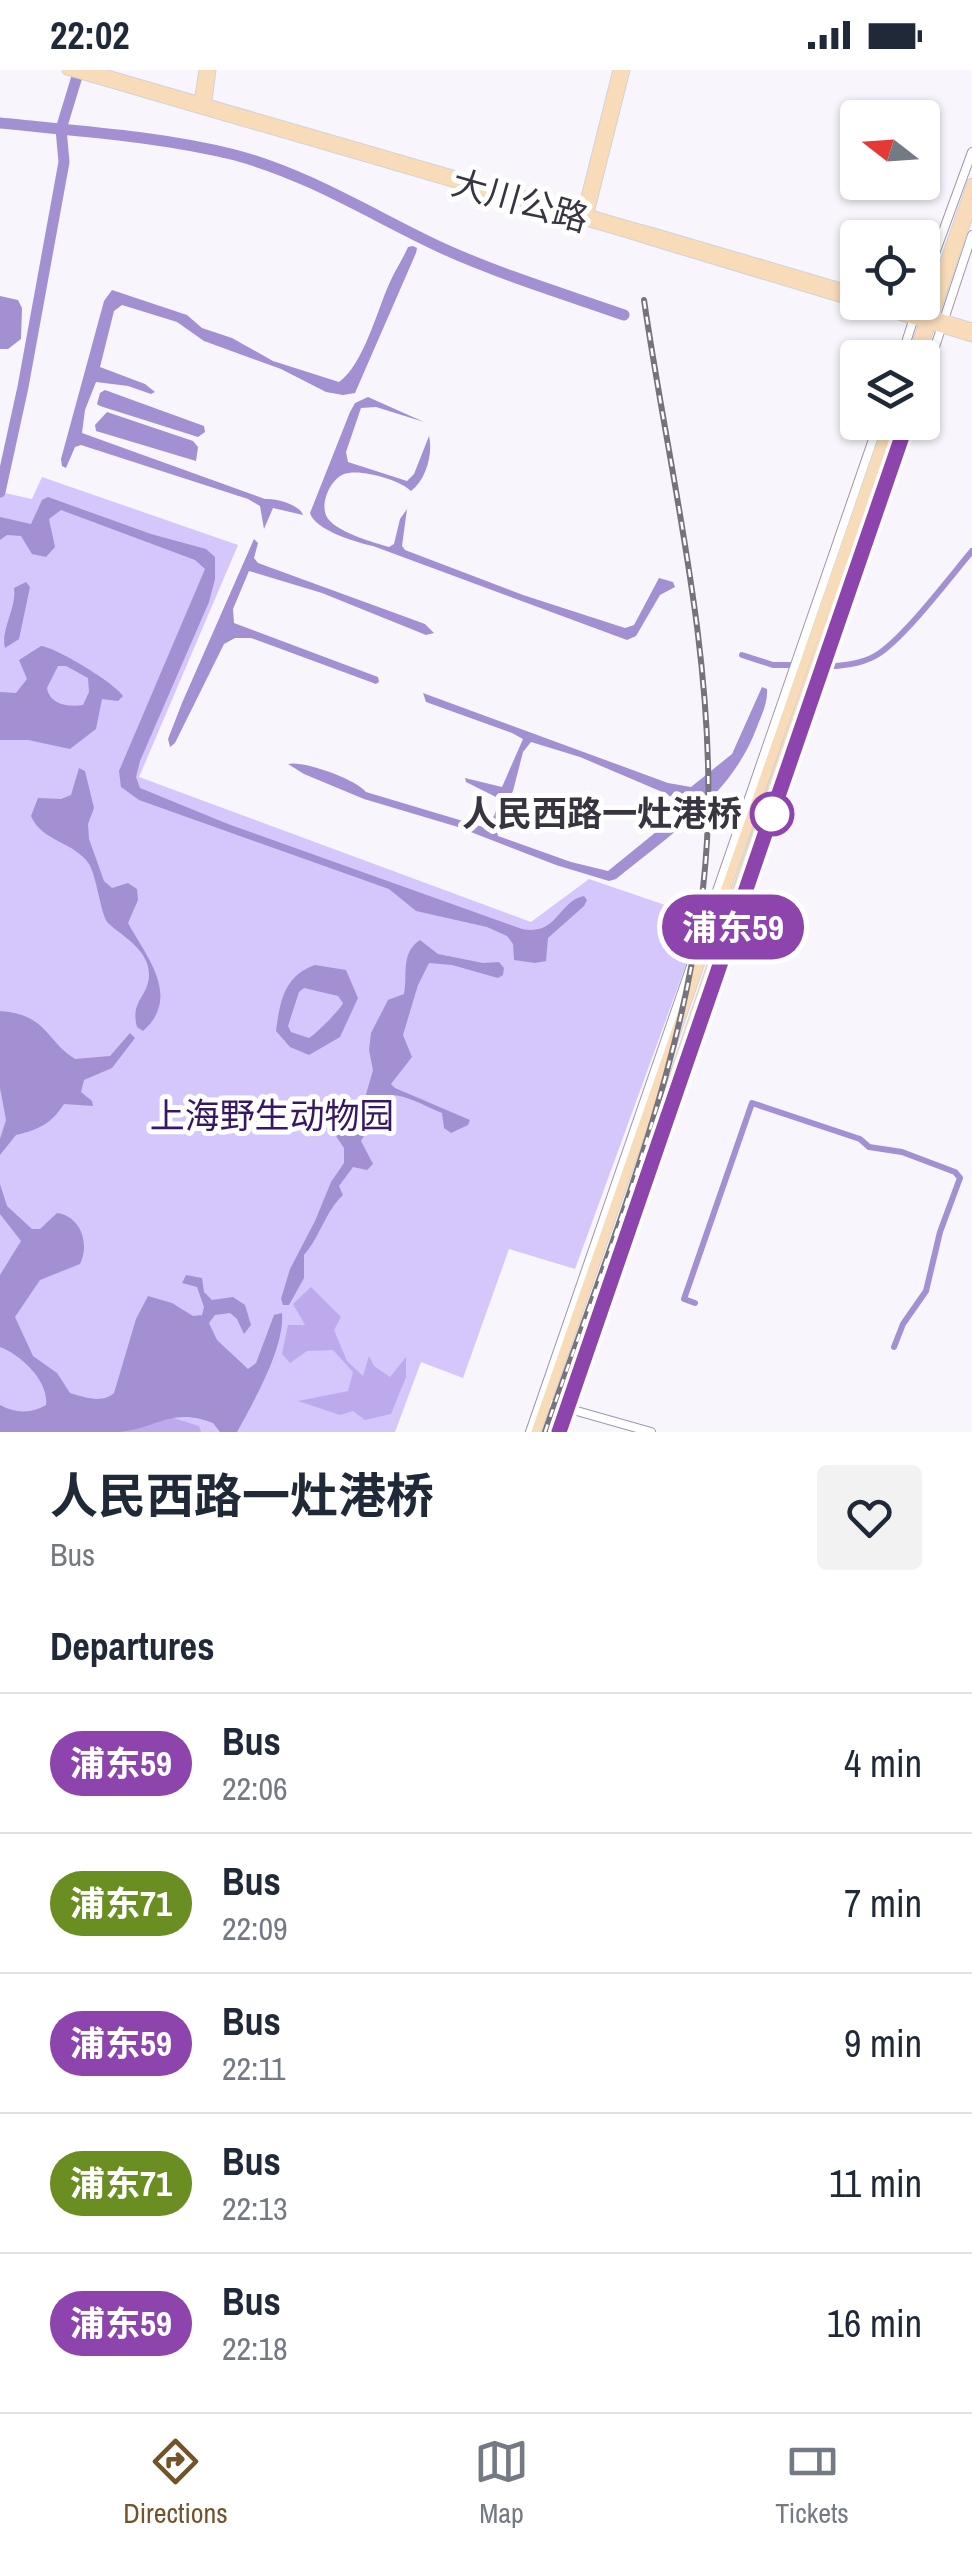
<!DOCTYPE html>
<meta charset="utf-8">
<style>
:root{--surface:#fff;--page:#f2f2f3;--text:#1f2937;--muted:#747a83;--line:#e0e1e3;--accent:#735329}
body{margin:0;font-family:"Archivo Narrow","Noto Sans SC",sans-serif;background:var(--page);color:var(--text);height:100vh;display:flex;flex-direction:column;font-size:38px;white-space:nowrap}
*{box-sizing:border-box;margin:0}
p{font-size:32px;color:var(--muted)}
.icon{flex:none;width:55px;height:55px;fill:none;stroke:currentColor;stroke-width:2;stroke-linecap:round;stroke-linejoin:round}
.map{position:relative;height:1362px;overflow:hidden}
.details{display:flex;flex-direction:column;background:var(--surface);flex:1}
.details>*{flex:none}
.badge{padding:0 20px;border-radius:32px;font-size:35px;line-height:65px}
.needle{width:65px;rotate:287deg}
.controls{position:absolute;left:840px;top:30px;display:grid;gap:20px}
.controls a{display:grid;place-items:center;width:100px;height:100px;border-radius:10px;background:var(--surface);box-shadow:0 2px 8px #0004;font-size:50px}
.map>.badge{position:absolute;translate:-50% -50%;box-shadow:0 0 0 5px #fff}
h2{padding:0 50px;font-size:38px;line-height:90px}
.round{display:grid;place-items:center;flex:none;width:105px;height:105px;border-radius:10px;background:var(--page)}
.overview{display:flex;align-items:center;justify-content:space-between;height:170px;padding:0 50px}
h1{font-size:48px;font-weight:700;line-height:75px}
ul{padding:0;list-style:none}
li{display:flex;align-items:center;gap:30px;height:140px;padding:0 50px;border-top:2px solid var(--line)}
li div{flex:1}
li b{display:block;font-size:38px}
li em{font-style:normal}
li .badge{min-width:110px;font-weight:700;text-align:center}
.status{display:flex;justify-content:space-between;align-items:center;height:70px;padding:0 50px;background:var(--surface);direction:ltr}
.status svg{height:28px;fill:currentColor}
.tab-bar{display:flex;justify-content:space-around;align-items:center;height:140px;border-top:2px solid var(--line);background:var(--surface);font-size:28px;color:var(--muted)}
.tab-bar a{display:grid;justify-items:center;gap:5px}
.tab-bar .active{color:var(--accent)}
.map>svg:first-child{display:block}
</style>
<div class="status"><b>22:02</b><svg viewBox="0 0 49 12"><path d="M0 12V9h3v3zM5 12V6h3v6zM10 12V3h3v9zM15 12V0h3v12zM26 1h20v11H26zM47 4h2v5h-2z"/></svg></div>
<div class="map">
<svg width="972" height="1362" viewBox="0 0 972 1362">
<rect width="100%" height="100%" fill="#f8f6fc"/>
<path fill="#d5c6fb" d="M42,407L238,475L139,707L531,852L589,809L703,848L575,1199L509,1179L463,1308L421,1292L395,1362H0V422L32,429Z"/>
<path fill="#bdaaed" d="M311,1217L341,1247L334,1260L347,1291L363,1306L369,1286L374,1296L390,1307L406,1287V1307L391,1344L365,1350L353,1341L340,1345L298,1331L348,1321L353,1302L333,1280L307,1281L290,1293L282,1284L288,1255H305L293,1234Z
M164,1345L199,1356L201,1362H117Z"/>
<path fill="#a390d2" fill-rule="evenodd" d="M413,176L417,178L416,183L355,323L343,325L326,322L281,299L204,271L177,252L122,235L114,241L100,297L145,314L155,322L151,324L128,316L96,312L85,340L82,363L265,429C277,428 300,435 303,445L273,438L264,459L260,436L248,429L81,375L75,377L66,398L62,396L61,389L104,231L112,220L187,245L202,258L232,268L273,291L339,312C364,294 377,240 390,212C395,200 403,189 408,177Z
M0,226L18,230L22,238L21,269L8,279H0Z
M105,320L204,356L205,362L198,367L100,336L97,334L100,323Z
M368,327L424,352L376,337L361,338L346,382L348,392L407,411L414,404L429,366C433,382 427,409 411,421C401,410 359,398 344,404C329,410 317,439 330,451C343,464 372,472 389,477L394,474L400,449L407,439L402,476L405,480L523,525L625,558L634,555L659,508L673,512L675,517L660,525L636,566L627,570L373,476C355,472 315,460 310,443L350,342L355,333Z
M107,342L193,371L198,377L196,391L96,361L95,355Z
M48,427L151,464L206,479L215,487V509L209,532L140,691L136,707L140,718L228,754L522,859C558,866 558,831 584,826L587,830L584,836L548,868L546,891L535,893L514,890L513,874L507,866L487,857L416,841L389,819L139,730L121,717L119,701L205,499L195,490L61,440L49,449L55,477L46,487L32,484L21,466L7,465L0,470V447L31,454L42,430Z
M254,469L258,473L254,488L258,493L425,554L434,563L426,565L322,523L249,501L233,539L234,553L378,607L379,612L376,614L251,568H235L224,574L175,673L170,677L168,669L182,633Z
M26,512L30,517L19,569L5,578C0,560 17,538 14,518Z
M41,576C55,577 115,613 123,626L118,631L102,629L96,659L70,679L28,670H0V622L16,623L27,609L19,590ZM58,596H66L88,608L89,622L83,635C68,637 50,635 47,618Z
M762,617L767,619C768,632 762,644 757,657C732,725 671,764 616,809L609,811L556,795L458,757L364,729L304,704L288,694C302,690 356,709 366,722L483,757L494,746L500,729L466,712L465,708L502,717L523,669L512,663L426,632L423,623L668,713L691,717L732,684ZM531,672L580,687L667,724L679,733L677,745L608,801L571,792L498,766L496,754L513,721L523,682Z
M79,698L85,701L94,738L88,754L89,769L104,811L112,818L128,813L137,819L138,830L128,853C146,886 182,927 143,961L137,957C130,931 148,927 149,906C150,880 123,867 108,853C101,846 97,807 89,794C75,772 42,772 31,746L38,728L61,729L71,725Z
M420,870L438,884L483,893L499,892L504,898L503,905L498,908L452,895L429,893L418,915L403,965L412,987L391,1014L395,1018L470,1050L468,1055L451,1063L444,1058L442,1043C426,1037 406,1024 389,1025L380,1038L365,1028L373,1000L369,980L371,963L388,930L404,924C408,905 400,883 420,870Z
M315,895L346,900L358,928L340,967L309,985L290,977L276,961C280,931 284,906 315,895ZM304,918L338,926L343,933C341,939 314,966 309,968L291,962L288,956L299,922Z
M0,941C48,945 44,969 75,989L110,986L130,963L135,968L112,998L84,1010L81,1022L92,1031L93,1036L64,1034C51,1054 40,1059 16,1065L0,1085V1069L6,1050L0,1018Z
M363,1040L375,1046L361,1071L373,1094L367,1100L353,1097L339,1116L343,1125C325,1142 320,1167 304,1185V1208L289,1235H283L281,1229L290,1199L315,1151L331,1112L344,1093V1078L336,1066L353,1053Z
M0,1114L7,1136L32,1159H40L57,1143C81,1146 90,1174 80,1194L40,1210L15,1247L33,1286L57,1303L70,1323C84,1327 102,1334 114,1323L136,1249L148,1226L172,1233L193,1246L202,1245L204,1237L197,1217L182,1213L186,1205L202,1208L204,1222L212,1230L233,1227L245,1235L251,1255L244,1264L237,1249L230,1243L215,1245L209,1253L217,1270L248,1299L256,1293L274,1245L282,1243C285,1277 253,1333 237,1362H220L213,1353C171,1337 158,1358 120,1362C81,1362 39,1362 0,1362V1335C14,1343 32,1344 46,1335C49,1311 21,1285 0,1277V1205L21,1171L0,1144Z"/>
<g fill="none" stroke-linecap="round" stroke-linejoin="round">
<path stroke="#a390d2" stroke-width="6" d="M742,585L773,595H799
M821,596C838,597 861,594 875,586C902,571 950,507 972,481
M695,1233L684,1229L752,1033L860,1069L869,1077L902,1082L955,1102L960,1108L940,1162L926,1221L903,1254L894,1277"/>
<path stroke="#a390d2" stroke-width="11" d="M0,53C77,61 159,66 235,85C310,105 375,147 444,179C502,205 564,224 624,245
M0,422L23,317L64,92L61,59L79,0"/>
<g stroke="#9d96b0" stroke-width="10">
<path id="minor" d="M922,219L972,82
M901,288L919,232
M922,316L972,165
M545,1332L651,1362
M530,1362L879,352
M559,1362L907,352"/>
</g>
<g stroke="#d3d3d5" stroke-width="11">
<path id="major" d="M67,0L631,164
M90,0L632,157
M199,32L204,0
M206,38L211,0
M582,143L618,0
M588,147L625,0
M654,163L858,223
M653,171L972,267
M887,232L972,258
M912,288L972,113
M919,288L972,134
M536,1362L889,352
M553,1362L897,352"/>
</g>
<use href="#minor" stroke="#fff" stroke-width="8"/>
<use href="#major" stroke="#f8dcba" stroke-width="9"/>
<g stroke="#76737d" stroke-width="6">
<path id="rail" d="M545,1362C613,1164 702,960 708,748C713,574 669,402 644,230"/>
</g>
<use href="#rail" stroke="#fff" stroke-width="2.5" stroke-dasharray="8" stroke-linecap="butt"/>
<g stroke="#d3d3d5" stroke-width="11" stroke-linecap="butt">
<path id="major-bridge" d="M632,157L654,163
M631,164L653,171"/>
</g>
<use href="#major-bridge" stroke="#f8dcba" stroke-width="9"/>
</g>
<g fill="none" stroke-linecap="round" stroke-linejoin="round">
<g stroke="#fff" stroke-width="22">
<path id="line" d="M559,1362L907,352"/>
</g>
<use href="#line" stroke="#8e44ad" stroke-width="15"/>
</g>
<circle fill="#fff" stroke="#8e44ad" stroke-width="5" cx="772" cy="744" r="20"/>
<g text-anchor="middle" stroke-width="10" stroke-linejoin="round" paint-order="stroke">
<g font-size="35" fill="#383540" stroke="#fff">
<text transform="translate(520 131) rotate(16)" y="12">大川公路</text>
</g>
<g font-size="35" font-weight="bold" fill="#383540" stroke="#fff" text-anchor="end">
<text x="742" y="756">人民西路一灶港桥</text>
</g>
<g font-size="35" fill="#371763" stroke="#fff">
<text x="272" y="1058">上海野生动物园</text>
</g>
</g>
</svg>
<div class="controls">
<a><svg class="needle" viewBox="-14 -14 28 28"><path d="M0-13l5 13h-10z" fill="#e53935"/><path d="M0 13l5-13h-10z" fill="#747a83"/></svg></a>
<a><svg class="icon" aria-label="locate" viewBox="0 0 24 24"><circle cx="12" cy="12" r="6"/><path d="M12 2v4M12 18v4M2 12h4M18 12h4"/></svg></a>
<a><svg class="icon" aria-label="layers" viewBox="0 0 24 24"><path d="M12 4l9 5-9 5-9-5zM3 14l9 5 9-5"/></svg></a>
</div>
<b class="badge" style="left:733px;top:857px;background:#8e44ad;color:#fff">浦东59</b>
</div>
<section class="details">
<div class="overview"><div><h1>人民西路一灶港桥</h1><p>Bus</p></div><a class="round"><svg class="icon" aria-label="heart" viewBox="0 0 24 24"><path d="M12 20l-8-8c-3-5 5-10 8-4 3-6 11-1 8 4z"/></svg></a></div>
<h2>Departures</h2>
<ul>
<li><span class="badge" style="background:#8e44ad;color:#fff">浦东59</span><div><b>Bus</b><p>22:06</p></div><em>4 min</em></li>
<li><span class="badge" style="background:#6b8e23;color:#fff">浦东71</span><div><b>Bus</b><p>22:09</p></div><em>7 min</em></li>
<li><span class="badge" style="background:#8e44ad;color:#fff">浦东59</span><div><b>Bus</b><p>22:11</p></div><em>9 min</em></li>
<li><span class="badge" style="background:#6b8e23;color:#fff">浦东71</span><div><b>Bus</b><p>22:13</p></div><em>11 min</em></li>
<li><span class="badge" style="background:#8e44ad;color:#fff">浦东59</span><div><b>Bus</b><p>22:18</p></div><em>16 min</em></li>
</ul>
</section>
<nav class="tab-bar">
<a class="active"><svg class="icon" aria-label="directions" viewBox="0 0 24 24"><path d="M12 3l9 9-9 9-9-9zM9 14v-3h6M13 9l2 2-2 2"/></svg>Directions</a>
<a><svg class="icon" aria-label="map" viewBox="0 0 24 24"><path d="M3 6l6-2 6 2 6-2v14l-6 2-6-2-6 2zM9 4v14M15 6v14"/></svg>Map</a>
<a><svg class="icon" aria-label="tickets" viewBox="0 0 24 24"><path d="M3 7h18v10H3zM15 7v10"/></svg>Tickets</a>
</nav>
